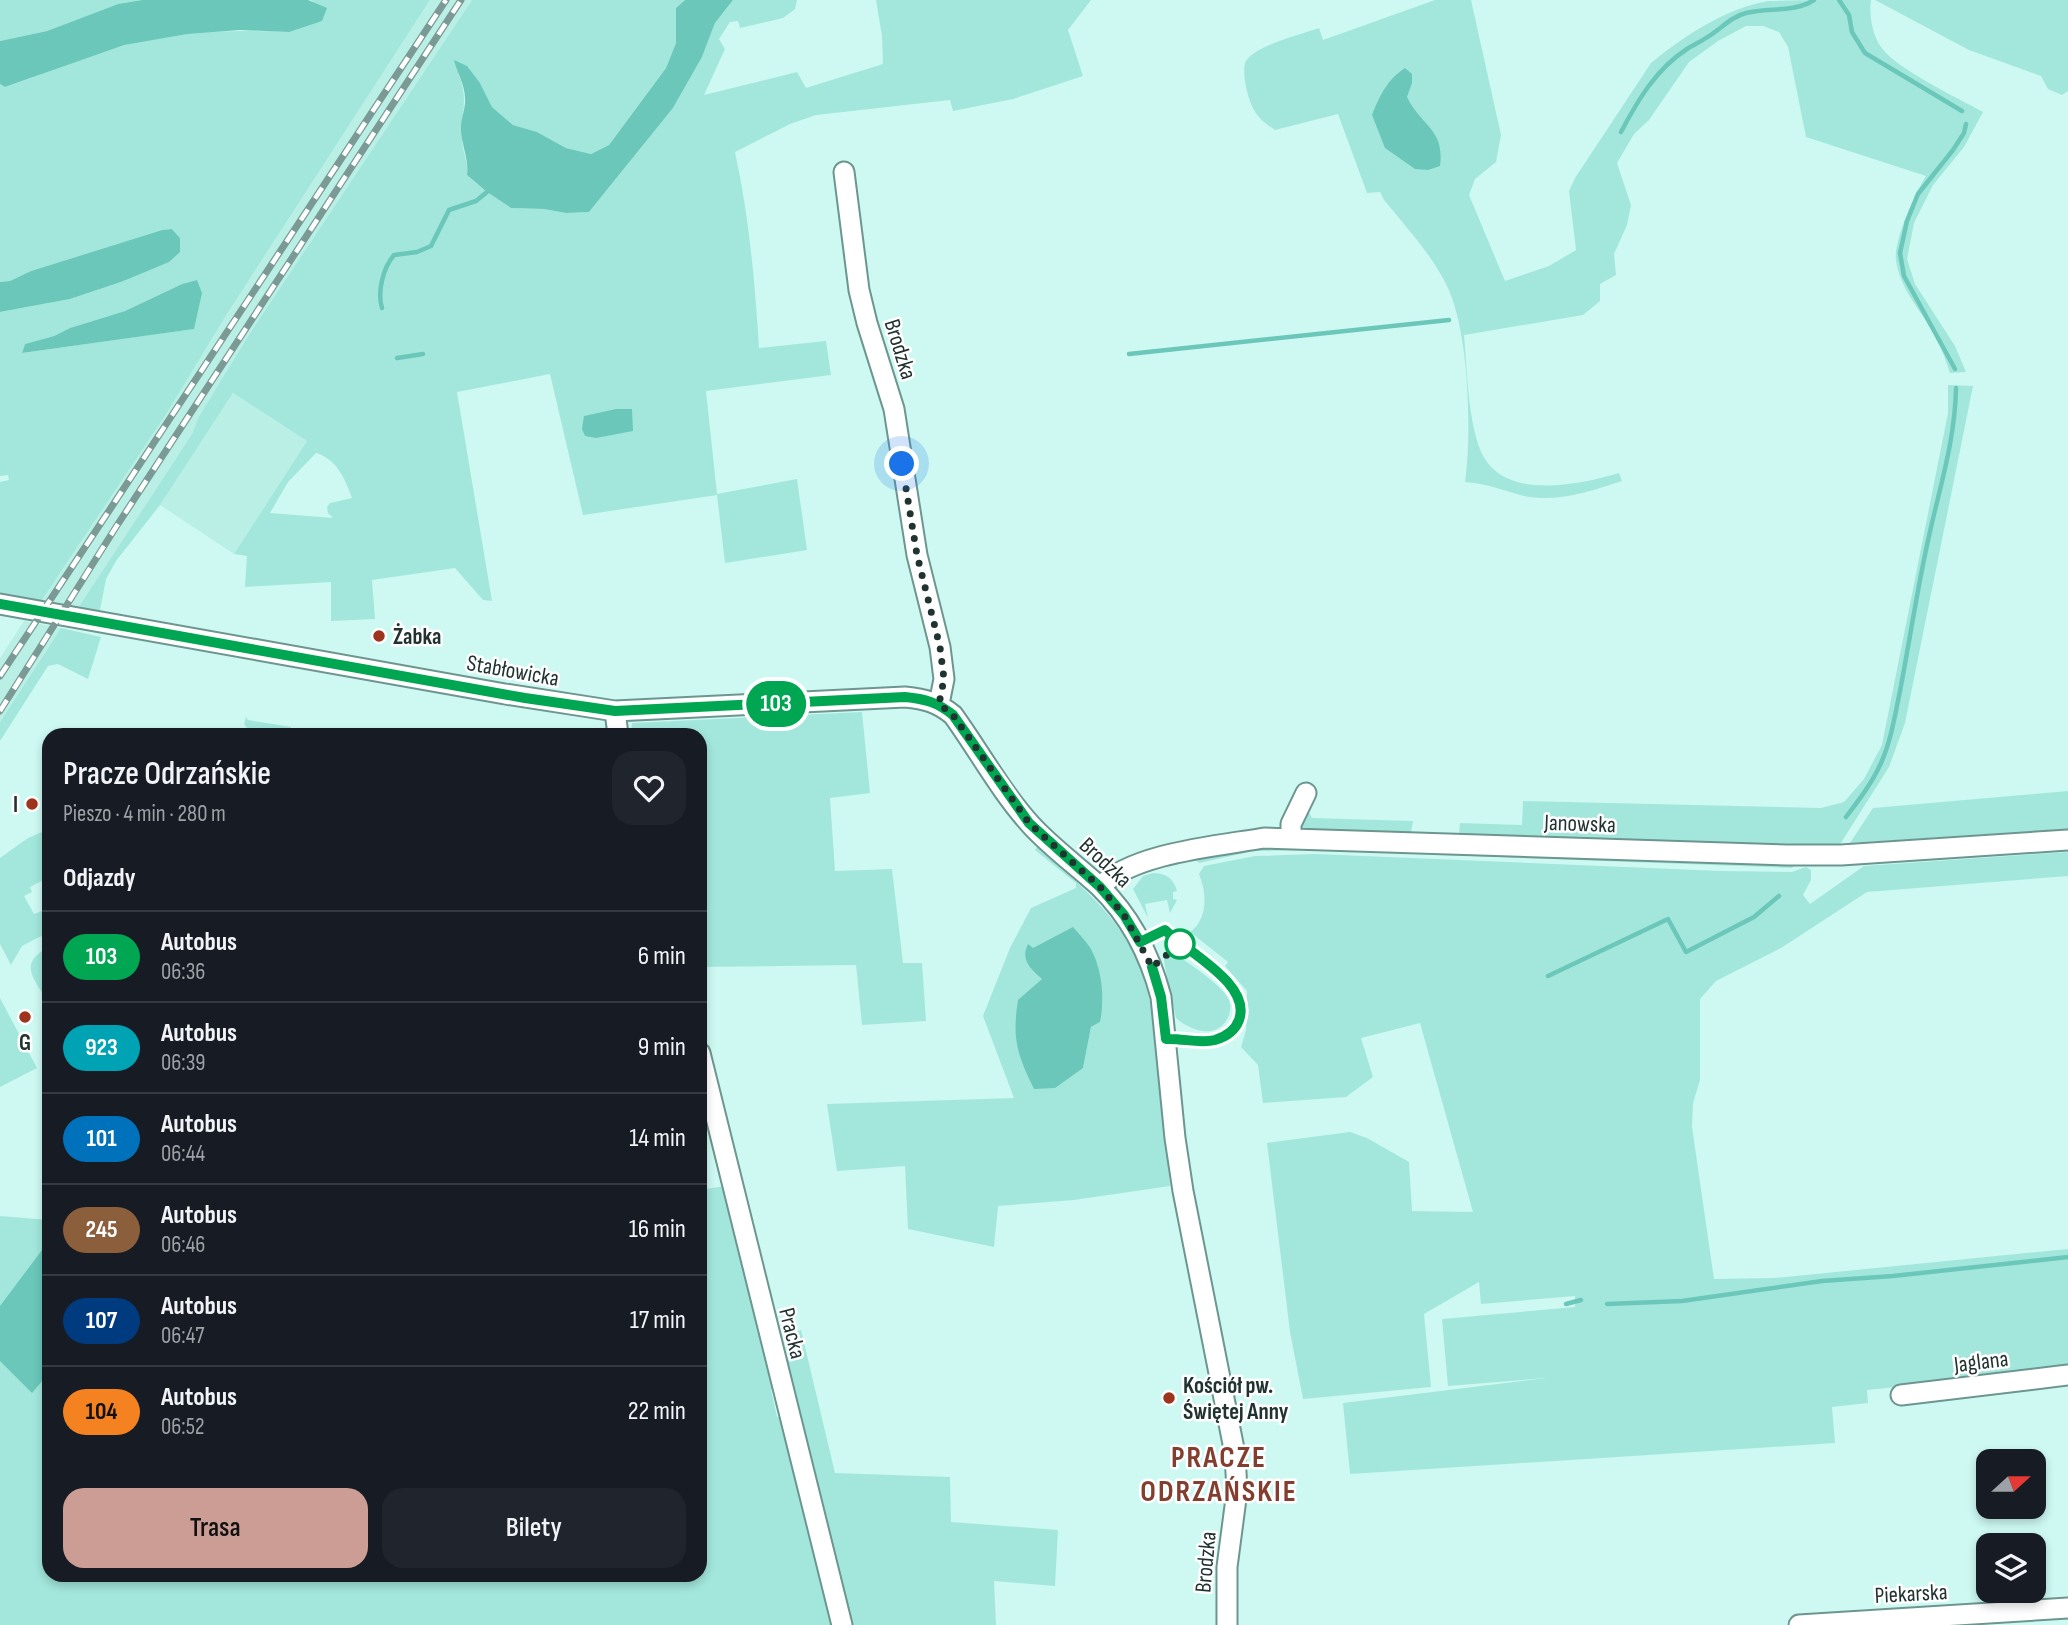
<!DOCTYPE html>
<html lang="pl">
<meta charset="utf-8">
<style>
:root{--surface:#171b24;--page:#20242c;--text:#f1f3f6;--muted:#9ea1a6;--line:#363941;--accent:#cb9d94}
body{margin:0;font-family:"Sofia Sans Condensed",sans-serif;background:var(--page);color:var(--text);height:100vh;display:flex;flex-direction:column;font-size:26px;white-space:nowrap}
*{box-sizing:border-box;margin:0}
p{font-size:23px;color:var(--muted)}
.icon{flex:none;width:38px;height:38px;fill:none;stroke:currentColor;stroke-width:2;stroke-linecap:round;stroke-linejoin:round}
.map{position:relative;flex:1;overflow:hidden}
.panel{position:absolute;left:42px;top:728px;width:665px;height:854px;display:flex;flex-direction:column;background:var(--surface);border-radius:21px;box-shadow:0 4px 10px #0003}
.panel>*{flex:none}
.badge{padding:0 14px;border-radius:23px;font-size:24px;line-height:46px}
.needle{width:46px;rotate:69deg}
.controls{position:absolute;left:1976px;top:1449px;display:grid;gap:14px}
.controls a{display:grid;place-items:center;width:70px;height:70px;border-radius:14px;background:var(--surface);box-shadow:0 4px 10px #0003;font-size:35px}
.you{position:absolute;width:35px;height:35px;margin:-18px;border:5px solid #fff;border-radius:50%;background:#1a73e8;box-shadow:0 0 0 10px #1a73e833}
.map>.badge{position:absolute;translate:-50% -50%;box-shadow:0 0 0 4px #fff}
h2{padding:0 21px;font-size:26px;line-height:63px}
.round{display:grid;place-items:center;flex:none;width:74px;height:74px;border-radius:21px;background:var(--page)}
.summary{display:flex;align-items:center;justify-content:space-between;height:119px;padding:0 21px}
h1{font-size:33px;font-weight:600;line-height:52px}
.primary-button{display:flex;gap:14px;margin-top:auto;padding:14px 21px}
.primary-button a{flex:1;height:80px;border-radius:21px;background:var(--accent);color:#111;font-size:28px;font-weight:600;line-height:80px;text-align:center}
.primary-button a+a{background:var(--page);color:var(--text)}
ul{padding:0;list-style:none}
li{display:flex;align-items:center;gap:21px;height:91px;padding:0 21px;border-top:2px solid var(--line)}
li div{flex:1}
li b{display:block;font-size:26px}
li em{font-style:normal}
li .badge{min-width:77px;font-weight:700;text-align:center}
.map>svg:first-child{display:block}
</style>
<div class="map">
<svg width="2068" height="1625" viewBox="0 0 2068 1625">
<rect width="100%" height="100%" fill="#cdf9f2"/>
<path fill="#baefe6" d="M430,0H472L250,333L198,418L192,434L76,611L40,603L165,416L227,314Z
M233,393L307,441L234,554L160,505Z
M24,621L61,628L0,722V658Z"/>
<path fill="#a3e7dc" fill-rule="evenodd" d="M0,0H142L118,4L47,31L0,41Z
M308,0H430L227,314L165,416L40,603L0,596V482L9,480L8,475L0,476V312L70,299L121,282L180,252V238L172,229L162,230L31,271L10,281L0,282V84L5,87C45,74 83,57 123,45C175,30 235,30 289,32L313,1ZM197,280L193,329L22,353L25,344L54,336L70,328L125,311L182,284Z
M472,0H685L676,8V43L666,68L609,145L591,154L566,148L537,132L513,125L492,107L480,83L458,74C471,101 458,120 463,147C465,158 468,164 467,175L487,192L511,208L544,209L566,213L589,212L673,108L702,57L715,23L733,0H797L795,9L783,18L740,28L738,21L730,22L719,39L725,49L704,95L797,72L806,88L883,64L882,36L876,0H1091L1068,30L1083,76L1013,99L953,111L950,100L816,115L790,124L735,152C749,216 755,282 759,348L826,341L831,375L706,391L717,494L797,479L807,550L725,563L717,495L583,515L550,374L457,392L492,601L483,600L455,568L372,580L375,619L331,621V582L245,587L247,556L234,554L307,441L233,393L160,505L116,561L106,579L99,615L76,611L192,434L198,418L250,333ZM316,453C337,459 345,479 352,498L330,503L327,507L328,513L333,518L270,513L288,482Z
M1435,0H1471L1501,135L1496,162L1475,179L1469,195L1505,281L1549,266L1576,250L1569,191L1575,178L1651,63C1684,36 1726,8 1769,1C1797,0 1841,0 1871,0C1869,15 1872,34 1881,47C1896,69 1958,98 1983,112L1964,147L1933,185L1914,223L1907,259L1915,284L1955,346L1966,372L1950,373C1946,361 1942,349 1936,338C1923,312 1901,292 1896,261C1893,242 1915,193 1926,176L1806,137L1788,47L1779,32L1763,26H1746L1718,41L1689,62L1649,120L1634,134L1617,163L1631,205L1627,225L1614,254L1616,275L1600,284V301L1583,315L1464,335C1467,367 1468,437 1487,462C1514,499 1582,484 1619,473L1622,481C1591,491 1557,503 1524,496C1504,491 1486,483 1465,482C1472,432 1469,331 1447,286C1432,255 1406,227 1384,200L1380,192L1367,193L1338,114L1275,130C1258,119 1252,111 1247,91C1245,83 1243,72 1245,63C1250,47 1302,34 1319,28L1323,40Z
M1875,0H2068V91L2062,95L2048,89L2041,76L1969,50Z
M1948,385L1973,386L1905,723L1889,767L1839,846L1605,841L1459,835L1460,823L1522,825L1523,801L1821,808L1844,802L1864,779L1882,745L1948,413Z
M61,628L101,637L88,679L58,664L48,666L0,741V722Z
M862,712L870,793L830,798L835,871L892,869L903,963H922L926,1021L862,1025L856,965L700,967V735H631L632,723Z
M246,717L248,720L291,727L290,735L260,729L258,733L250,732L244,724Z
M2068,791V829L1850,843L1873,808Z
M1305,805L1312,818L1413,821L1411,833L1299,829Z
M49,829V877L30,887L32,892L24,896L34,914L42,911L45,916L49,914V932L22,946L11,965L0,944V858L28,838Z
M1037,847C1104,906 1141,934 1155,1028L1170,1186L1074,1200L998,1206L994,1247L908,1229L905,1166L837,1171L827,1104L1014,1098L983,1016L1010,948L1031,908L1076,888V883L1035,850ZM1067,932C1091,963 1109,979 1100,1022L1091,1027L1083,1068L1042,979L1033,948Z
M1254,847L1797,863L1792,868L1313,850L1254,851L1199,863L1196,860L1199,857Z
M2068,852V876L1867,892L1781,948L1716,981L1700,999V1080L1693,1103L1692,1127L1714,1279L1775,1278L2068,1249V1369L1867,1390L1868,1403L1832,1407L1835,1443L1350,1474L1343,1403L1546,1378L1448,1386L1442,1319L1575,1307V1296L1481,1304L1479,1282L1424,1314L1431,1387L1303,1399L1290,1332L1267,1143L1350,1132L1367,1138L1409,1162L1412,1211L1473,1212L1420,1023L1361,1038L1373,1077L1346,1097L1263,1103L1258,1065L1241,1047L1246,1030L1247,991L1225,966L1228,962L1190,932C1208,919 1207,893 1199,874L1204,866L1255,856L1315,854L1721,871L1792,872L1806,867L1811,870V880L1803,895L1810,904L1864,866Z
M1153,873C1166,873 1174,879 1177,891L1173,892V899L1177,900L1170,913L1167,900L1145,904L1148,918L1133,889L1143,876Z
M49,947V1004C35,979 16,964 49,947Z
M1170,950C1186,962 1219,982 1228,998C1235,1011 1225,1029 1211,1031C1200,1033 1184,1026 1176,1018L1165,967L1164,960Z
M0,998L37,1068L0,1087Z
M724,1186L776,1389L771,1390L777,1417L783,1416L836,1625H0V1216L49,1220V1575H700V1190Z
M801,1330L835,1473L950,1477L951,1522L1058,1530L1055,1586L994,1581L996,1625H849L788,1362L785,1336Z"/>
<path fill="#6bc7ba" d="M142,0H308L327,8L322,21L289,32L240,30L187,34L124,45L5,87L0,84V41L47,31L118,4Z
M685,0H733L715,23L702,57L673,108L589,212L566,213L544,209L511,208L487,192L467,175C469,160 462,146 461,131C460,120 466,109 465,98C465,85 457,73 454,60L467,66L480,83L492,107L513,125L537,132L566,148L591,154L609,145L666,68L676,43V8Z
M1405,68L1412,74V83L1407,97C1421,126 1445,129 1440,166L1428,170L1415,169L1385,148L1372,115C1380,95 1387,80 1405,68Z
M172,229L180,238V252L169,262L121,282L70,299L0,312V282L10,281L31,271L162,230Z
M197,280L202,293L194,329L22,353L25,344L54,336L70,328L125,311L182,284Z
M616,409H632L633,431L596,438L585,436L582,429L584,416Z
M1073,927C1079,934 1086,941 1091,949C1102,969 1105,1000 1100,1022L1091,1027L1083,1068L1055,1088L1034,1089C1017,1054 1012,1039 1018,1000L1042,979C1031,969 1020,960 1028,944L1033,948Z
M42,1250L49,1254V1373L32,1393L0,1361V1306Z"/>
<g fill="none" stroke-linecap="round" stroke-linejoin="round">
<path stroke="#6bc7ba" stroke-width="4.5" d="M1839,0L1849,15L1852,32L1865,53L1962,111
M1621,132C1638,100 1656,69 1687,49C1693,45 1700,42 1706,38C1720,30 1730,17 1746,13C1769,7 1794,13 1814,0
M382,308C377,292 383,268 394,255L417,252L431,246L449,210L476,201L487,192
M1129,354L1449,320
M397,358L423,354
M1955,369L1904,276L1900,253L1907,221L1918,194L1953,150L1964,133L1966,124
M1846,817C1859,800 1872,783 1881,763C1891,741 1895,715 1900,691C1909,644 1916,597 1926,550C1937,495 1955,445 1956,388
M1548,976L1668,919L1686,952L1754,917L1779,896
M1566,1304L1581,1300
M1607,1304L1682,1301L1822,1281L1893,1276L2068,1257"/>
<g stroke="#6c968f" stroke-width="23">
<path id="minor" d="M844,172L859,290L867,323L894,409L917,555L940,647L944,679L939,704
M0,604L505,694L615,711L905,697C925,699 937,702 953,715C979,751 1001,792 1031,825C1051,847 1076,865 1099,886C1130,916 1150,955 1161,997L1175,1138L1183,1191L1235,1454L1237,1491L1227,1567V1625
M615,711L618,735
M1291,839V824L1306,793
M1100,887C1132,853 1218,846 1264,838L1787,855H1841L2068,840
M700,1053L842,1625
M1901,1395L2068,1375
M1799,1625L2068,1608"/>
</g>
<use href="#minor" stroke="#fff" stroke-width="19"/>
<g stroke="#7b9a95" stroke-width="7">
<path id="rail" d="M0,676L446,0
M0,711L116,527L461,0"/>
</g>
<use href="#rail" stroke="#fff" stroke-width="4.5" stroke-dasharray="13" stroke-linecap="butt"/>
</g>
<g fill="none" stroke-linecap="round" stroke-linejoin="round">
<g stroke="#fff" stroke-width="16">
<path id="line" d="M0,604L525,698L615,711L905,697C925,699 937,702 953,715L1029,823L1100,887L1124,915L1140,942L1165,930C1187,952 1252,984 1239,1020C1235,1031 1225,1037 1215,1040C1200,1044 1182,1038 1166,1039L1161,997L1152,967"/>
</g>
<use href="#line" stroke="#00a651" stroke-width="10"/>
<path stroke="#213330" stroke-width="7" stroke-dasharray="0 12.6" d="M902,464L917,555L940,647L944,679L939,704L953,715L1029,823L1100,887L1124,915L1152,967L1180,944"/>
</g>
<g fill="#9d341d" stroke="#fff" stroke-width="2.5">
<circle cx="379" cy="636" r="7"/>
<circle cx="32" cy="804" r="7"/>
<circle cx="25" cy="1017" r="7"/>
<circle cx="1169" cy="1398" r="7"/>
</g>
<circle fill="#fff" stroke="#00a651" stroke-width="3.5" cx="1180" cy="944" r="14"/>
<g text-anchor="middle" stroke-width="5" stroke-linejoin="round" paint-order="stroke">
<g font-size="23" fill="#213330" stroke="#fff">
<text transform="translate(901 349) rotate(73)" y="8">Brodzka</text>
<text transform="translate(513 670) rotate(10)" y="8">Stabłowicka</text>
<text transform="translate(1580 823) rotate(2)" y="8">Janowska</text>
<text transform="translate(1106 862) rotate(43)" y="8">Brodzka</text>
<text transform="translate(793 1333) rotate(76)" y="8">Pracka</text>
<text transform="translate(1981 1361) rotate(-7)" y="8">Jaglana</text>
<text transform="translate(1205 1562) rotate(-85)" y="8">Brodzka</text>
<text transform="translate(1911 1593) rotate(-3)" y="8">Piekarska</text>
</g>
<g font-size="23" font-weight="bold" fill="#213330" stroke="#fff" text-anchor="start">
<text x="393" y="644">Żabka</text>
<text x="18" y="812" text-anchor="end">I</text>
<text x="25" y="1050" text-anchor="middle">G</text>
<text x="1183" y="1393">Kościół pw.<tspan x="1183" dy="26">Świętej Anny</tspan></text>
</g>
<g font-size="30" font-weight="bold" letter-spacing="2" fill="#843e2f" stroke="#fff">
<text x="1219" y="1467">PRACZE<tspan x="1219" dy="34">ODRZAŃSKIE</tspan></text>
</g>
</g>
</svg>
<div class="controls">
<a><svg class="needle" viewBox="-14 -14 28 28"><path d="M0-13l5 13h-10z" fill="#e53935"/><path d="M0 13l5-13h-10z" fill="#9ea1a6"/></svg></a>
<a><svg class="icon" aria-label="layers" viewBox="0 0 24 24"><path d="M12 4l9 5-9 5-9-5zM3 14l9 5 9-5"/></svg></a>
</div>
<div class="you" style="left:902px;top:464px"></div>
<b class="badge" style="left:776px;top:704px;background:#00a651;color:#fff">103</b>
<section class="panel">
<div class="summary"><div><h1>Pracze Odrzańskie</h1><p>Pieszo · 4 min · 280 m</p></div><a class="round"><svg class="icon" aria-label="heart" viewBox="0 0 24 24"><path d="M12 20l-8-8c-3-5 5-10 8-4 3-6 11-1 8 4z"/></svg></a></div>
<h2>Odjazdy</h2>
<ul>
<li><span class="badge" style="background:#00a651;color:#fff">103</span><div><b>Autobus</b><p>06:36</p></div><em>6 min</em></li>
<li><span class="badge" style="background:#00a3b4;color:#fff">923</span><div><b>Autobus</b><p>06:39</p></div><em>9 min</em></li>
<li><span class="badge" style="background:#0072bc;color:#fff">101</span><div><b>Autobus</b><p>06:44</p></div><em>14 min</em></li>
<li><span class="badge" style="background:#8b5e3c;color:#fff">245</span><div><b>Autobus</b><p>06:46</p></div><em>16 min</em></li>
<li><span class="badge" style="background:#003b80;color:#fff">107</span><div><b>Autobus</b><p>06:47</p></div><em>17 min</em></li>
<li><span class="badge" style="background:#f58220;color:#111">104</span><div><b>Autobus</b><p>06:52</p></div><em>22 min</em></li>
</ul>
<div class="primary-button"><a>Trasa</a><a>Bilety</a></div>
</section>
</div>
